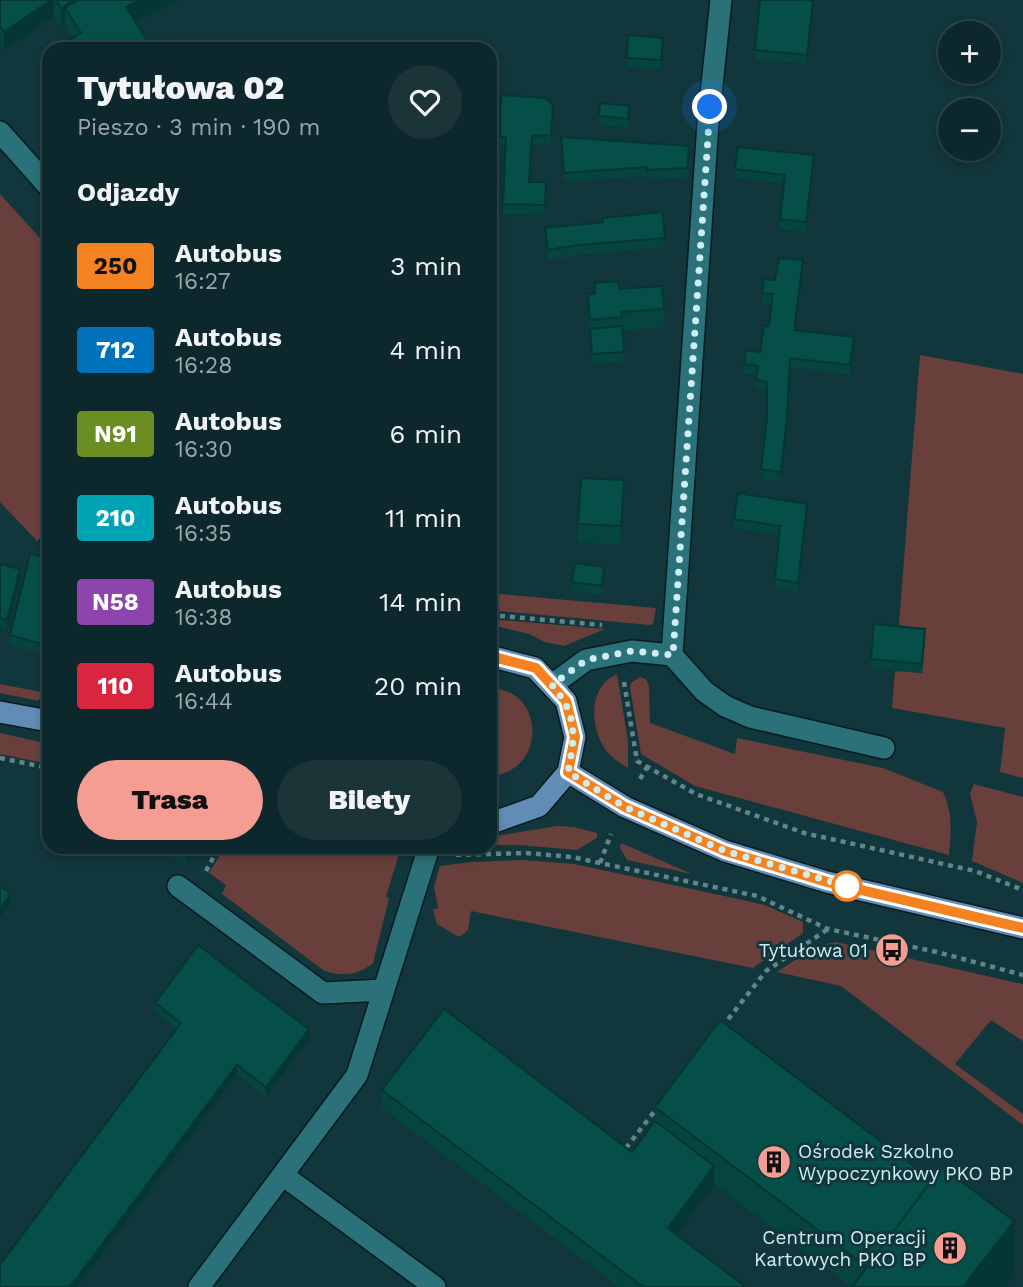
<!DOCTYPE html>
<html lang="pl">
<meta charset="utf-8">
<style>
:root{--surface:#0d282c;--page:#1b3438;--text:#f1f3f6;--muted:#9aa6a9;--line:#2d4448;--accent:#f59c93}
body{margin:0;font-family:"Work Sans",sans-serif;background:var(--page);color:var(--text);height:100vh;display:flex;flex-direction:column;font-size:26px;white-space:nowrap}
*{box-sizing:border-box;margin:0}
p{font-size:23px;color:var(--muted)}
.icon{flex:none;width:38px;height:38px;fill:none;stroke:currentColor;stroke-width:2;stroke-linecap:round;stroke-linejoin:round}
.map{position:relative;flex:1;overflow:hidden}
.panel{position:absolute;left:42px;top:42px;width:455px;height:812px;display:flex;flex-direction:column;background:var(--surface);border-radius:21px;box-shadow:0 4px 10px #0003,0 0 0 2px var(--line)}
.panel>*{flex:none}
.badge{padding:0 14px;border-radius:5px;font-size:24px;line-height:46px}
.fabs{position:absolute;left:938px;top:21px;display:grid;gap:14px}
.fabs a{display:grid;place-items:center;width:63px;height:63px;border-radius:50%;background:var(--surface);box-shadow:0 4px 10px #0003,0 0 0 2px var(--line);font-size:35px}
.you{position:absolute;width:35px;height:35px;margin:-18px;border:5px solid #fff;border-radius:50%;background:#1a73e8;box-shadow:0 0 0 10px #1a73e833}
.map>.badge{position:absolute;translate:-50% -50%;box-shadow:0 0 0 4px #fff}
h2{padding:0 35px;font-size:26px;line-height:63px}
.round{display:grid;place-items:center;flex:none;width:74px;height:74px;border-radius:37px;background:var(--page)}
.headline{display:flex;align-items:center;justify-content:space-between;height:119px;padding:0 35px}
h1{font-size:33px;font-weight:800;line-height:52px}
.action{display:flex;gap:14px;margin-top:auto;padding:14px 35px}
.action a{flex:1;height:80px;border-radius:42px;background:var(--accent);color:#111;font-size:28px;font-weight:800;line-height:80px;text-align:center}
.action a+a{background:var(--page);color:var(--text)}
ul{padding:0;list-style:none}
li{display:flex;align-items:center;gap:21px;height:84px;padding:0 35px}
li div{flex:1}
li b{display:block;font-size:26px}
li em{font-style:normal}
li .badge{min-width:77px;font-weight:700;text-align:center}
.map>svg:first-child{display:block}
</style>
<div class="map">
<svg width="1023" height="1287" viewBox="0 0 1023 1287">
<rect width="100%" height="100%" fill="#11363b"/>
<path fill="#693f3b" d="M0,194L49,248V529L37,541L0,502Z
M920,355L1023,374V778L1000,772L1005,728L892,708L895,671L922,673L925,639L898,636Z
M490,593L656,608L653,624L649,625L490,610Z
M490,619L605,629L564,646L545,642L529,634L493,625L490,623Z
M617,674L628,741V768C618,762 609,756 603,746C590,723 589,686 617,674Z
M640,677L646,679L649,686L650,723L735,754L737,738L883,768L943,792C953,813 951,832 949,855L695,786L641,754L630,687L632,682Z
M0,684L41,692L39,701L0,693Z
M490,689C543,686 550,771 490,776Z
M0,733L49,744V764L0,754Z
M974,784L1023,797V883L972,861L977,822L970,794Z
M557,826L574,827L597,833V838L577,850L519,845H490V837Z
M621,843L692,874L627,860L620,848Z
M225,847H396L400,850L386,897L389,898L373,963C357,976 341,977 323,970L222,894L226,885L209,873Z
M524,860L574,864L729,897L765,905L803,922V933L753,968L471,911L468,930L461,936H457L437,924L433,910L438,908L434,887L440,866L471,862Z
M836,942L1023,984V1041L991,1020L955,1064L1023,1114V1125L841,986L777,972L816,946Z"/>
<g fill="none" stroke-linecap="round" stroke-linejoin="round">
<g stroke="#061c1e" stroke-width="24">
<path id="minor" d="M0,132L49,187
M672,655L708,123L721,0
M672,655L704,691L725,706L750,717L884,748
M552,685L586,660L632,651L672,655
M178,886L323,993L384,990
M284,1176L435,1287
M199,1287L357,1075L429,847"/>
</g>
<g stroke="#061c1e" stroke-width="24">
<path id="major" d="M490,656L535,668L566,701L575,737L568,772L539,806L497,821L490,819
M0,712L49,721
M568,772L625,807L725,851L827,882L1023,928"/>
</g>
<path stroke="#62858a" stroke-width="4.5" stroke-dasharray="5 5" stroke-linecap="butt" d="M490,615L602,625
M624,682L637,761L696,794L804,833L975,871L1023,890
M0,758L49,768
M640,779L647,767
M456,855L526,853L572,857L600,863L757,896L828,929L937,952L1023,975
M600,863L611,834
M206,871L219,847
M722,1027L766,971L828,929
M626,1148L657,1108"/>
<use href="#minor" stroke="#2b7179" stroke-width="21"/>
<use href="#major" stroke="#608cb6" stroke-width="21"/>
</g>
<path fill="#05443f" d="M0,0H179L135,21L149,49H66V42L72,38L65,26V24L61,26L54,16L4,51L0,44Z
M814,0L807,64L755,59V50Z
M663,47L661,69L627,67V58Z
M501,95L553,115L551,144L532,145L530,182H546L545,215L503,214L505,146H500Z
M629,115L628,128L599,125V116Z
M561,137L689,155L687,178L647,179V176L564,182Z
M814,164L806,232L780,229V219L784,184L735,178V169Z
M545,228L665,238V247L578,255L548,260L545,237Z
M803,270L795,330L854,347L850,375L790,367L787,427L781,481L761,479V469L767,417V391L756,389L757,375L744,374V364L760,352L769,326L772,304L762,303V293L775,280Z
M595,283L619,289L664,309V327L622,331L624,361L592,364L588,312V294H595Z
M624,499L621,545L578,542V524Z
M807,513L798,592L775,589L779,535L734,528V519Z
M49,558L46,654L10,645V635Z
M0,564L20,579L7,629L0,627Z
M604,576L602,595L572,591V582Z
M925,639L922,673L871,668V659Z
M151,847H192V848L187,863L151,851Z
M155,1003L309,1039L266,1097L237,1075L77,1287H0L177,1029L155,1012Z
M382,1090L632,1152L655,1121V1107L1014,1275L1005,1287H851L714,1184L676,1235L746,1287H619L382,1108Z"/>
<path fill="#043733" d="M51,0H54V16L4,51V32Z
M74,0H99L65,8V24L61,26V8Z
M141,0H179L126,26V7Z
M813,0H814L807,64V55Z
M149,44V49H140Z
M814,155V164L806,232V222Z
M803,260V270L794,339V330Z
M854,337V347L850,375V365Z
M790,367L787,427L781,481V472Z
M624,480V499L621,545V526Z
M807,504V513L798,592V583Z
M20,569V579L7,629V620Z
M49,632V642L46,654V645Z
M189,847H192V848L187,863V853Z
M11,894V903L0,917V908Z
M309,1029V1039L266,1097V1087Z
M237,1065V1075L77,1287H70L94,1255Z
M714,1166V1184L668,1247V1228Z
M1014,1221V1275L1005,1287H963Z"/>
<path fill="#064f49" stroke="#043733" stroke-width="2" d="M0,0H51L4,32L0,26Z
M56,0H74L61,8Z
M78,0H141L126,7L149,44L140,49H71L66,42L81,33L65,8Z
M760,0H813L807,55L755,50Z
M628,35L663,38L661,60L627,58Z
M501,95L545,98L553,105L551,135L532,136L529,182H546L545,205L503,204L506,137H500Z
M600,103L629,106L628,119L599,116Z
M561,137L689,146L687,168L647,170V167L564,173Z
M738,147L814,155L806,222L780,219L785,175L735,169Z
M662,212L665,238L578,245L548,250L545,228L603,222V218Z
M779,258L803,260L794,330L854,337L850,365L790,358L787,418L781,472L761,469L767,417V382L756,380L758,366L744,364L746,350L760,352L764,326H769L773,294L762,293L764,279L775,280Z
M618,281L619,289L662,286L664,309L621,312L622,317L590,320L588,294H595V283Z
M622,326L624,352L592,354L590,329Z
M581,478L624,480L621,526L578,524Z
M738,493L807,504L798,583L775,579L780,526L734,519Z
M30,554L49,558V632L46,645L10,635Z
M575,563L604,567L602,586L572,582Z
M0,564L20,569L7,620L0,618Z
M874,624L925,629L922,664L871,659Z
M167,847H189L187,853Z
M0,886L11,894L0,908Z
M198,945L309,1029L266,1087L237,1065L94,1255L70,1287H0V1265L181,1023L155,1003Z
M444,1009L632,1152L655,1121L714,1166L668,1228L746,1287H643L382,1090Z
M720,1020L932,1180L867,1267L655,1107Z
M942,1167L1014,1221L963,1287H852Z"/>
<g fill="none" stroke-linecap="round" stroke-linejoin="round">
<g stroke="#fff" stroke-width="16">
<path id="line" d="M490,656L536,668L566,701L575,737L568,772L625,807L725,851L827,882L1023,928"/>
</g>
<use href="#line" stroke="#f58220" stroke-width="10"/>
<path stroke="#cdeef3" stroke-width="7" stroke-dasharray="0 12.6" d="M710,107L673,655L632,651L586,660L552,685C578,715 575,736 568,772L625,807L725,851L853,888L847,886"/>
</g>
<defs>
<g id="bus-disc" transform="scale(1.75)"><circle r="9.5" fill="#f59c93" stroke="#11363b"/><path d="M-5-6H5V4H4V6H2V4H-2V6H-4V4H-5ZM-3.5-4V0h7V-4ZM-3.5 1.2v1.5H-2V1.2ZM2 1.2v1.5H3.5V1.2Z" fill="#111"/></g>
<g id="building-disc" transform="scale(1.75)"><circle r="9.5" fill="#f59c93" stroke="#11363b"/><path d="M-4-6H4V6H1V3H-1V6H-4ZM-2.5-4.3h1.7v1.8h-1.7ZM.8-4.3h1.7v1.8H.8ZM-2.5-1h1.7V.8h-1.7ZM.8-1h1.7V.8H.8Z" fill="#111"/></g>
</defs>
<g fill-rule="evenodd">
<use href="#bus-disc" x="892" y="950"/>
<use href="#building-disc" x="774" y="1162"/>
<use href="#building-disc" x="950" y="1248"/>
</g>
<circle fill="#fff" stroke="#f58220" stroke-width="3.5" cx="847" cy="886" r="14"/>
<g text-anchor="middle" stroke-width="6" stroke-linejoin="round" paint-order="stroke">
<g font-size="19" fill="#cdeef3" stroke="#11363b" text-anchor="end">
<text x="868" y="957">Tytułowa 01</text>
<text x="798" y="1158" text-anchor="start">Ośrodek Szkolno<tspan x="798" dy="22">Wypoczynkowy PKO BP</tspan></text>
<text x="926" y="1244">Centrum Operacji<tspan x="926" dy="22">Kartowych PKO BP</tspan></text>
</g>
</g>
</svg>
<div class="fabs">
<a>+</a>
<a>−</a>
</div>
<div class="you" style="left:710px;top:107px"></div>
<section class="panel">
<div class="headline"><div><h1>Tytułowa 02</h1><p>Pieszo · 3 min · 190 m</p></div><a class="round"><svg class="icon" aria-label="heart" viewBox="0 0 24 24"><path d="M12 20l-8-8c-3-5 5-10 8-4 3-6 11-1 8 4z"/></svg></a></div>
<h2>Odjazdy</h2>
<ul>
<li><span class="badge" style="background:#f58220;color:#111">250</span><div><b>Autobus</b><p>16:27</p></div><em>3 min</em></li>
<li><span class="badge" style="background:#0072bc;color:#fff">712</span><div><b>Autobus</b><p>16:28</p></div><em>4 min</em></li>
<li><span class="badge" style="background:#6b8e23;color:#fff">N91</span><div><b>Autobus</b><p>16:30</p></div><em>6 min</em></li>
<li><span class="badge" style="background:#00a3b4;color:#fff">210</span><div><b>Autobus</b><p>16:35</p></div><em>11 min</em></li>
<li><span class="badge" style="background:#8e44ad;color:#fff">N58</span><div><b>Autobus</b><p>16:38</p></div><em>14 min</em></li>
<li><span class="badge" style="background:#d7263d;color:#fff">110</span><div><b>Autobus</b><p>16:44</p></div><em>20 min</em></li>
</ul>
<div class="action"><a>Trasa</a><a>Bilety</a></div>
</section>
</div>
